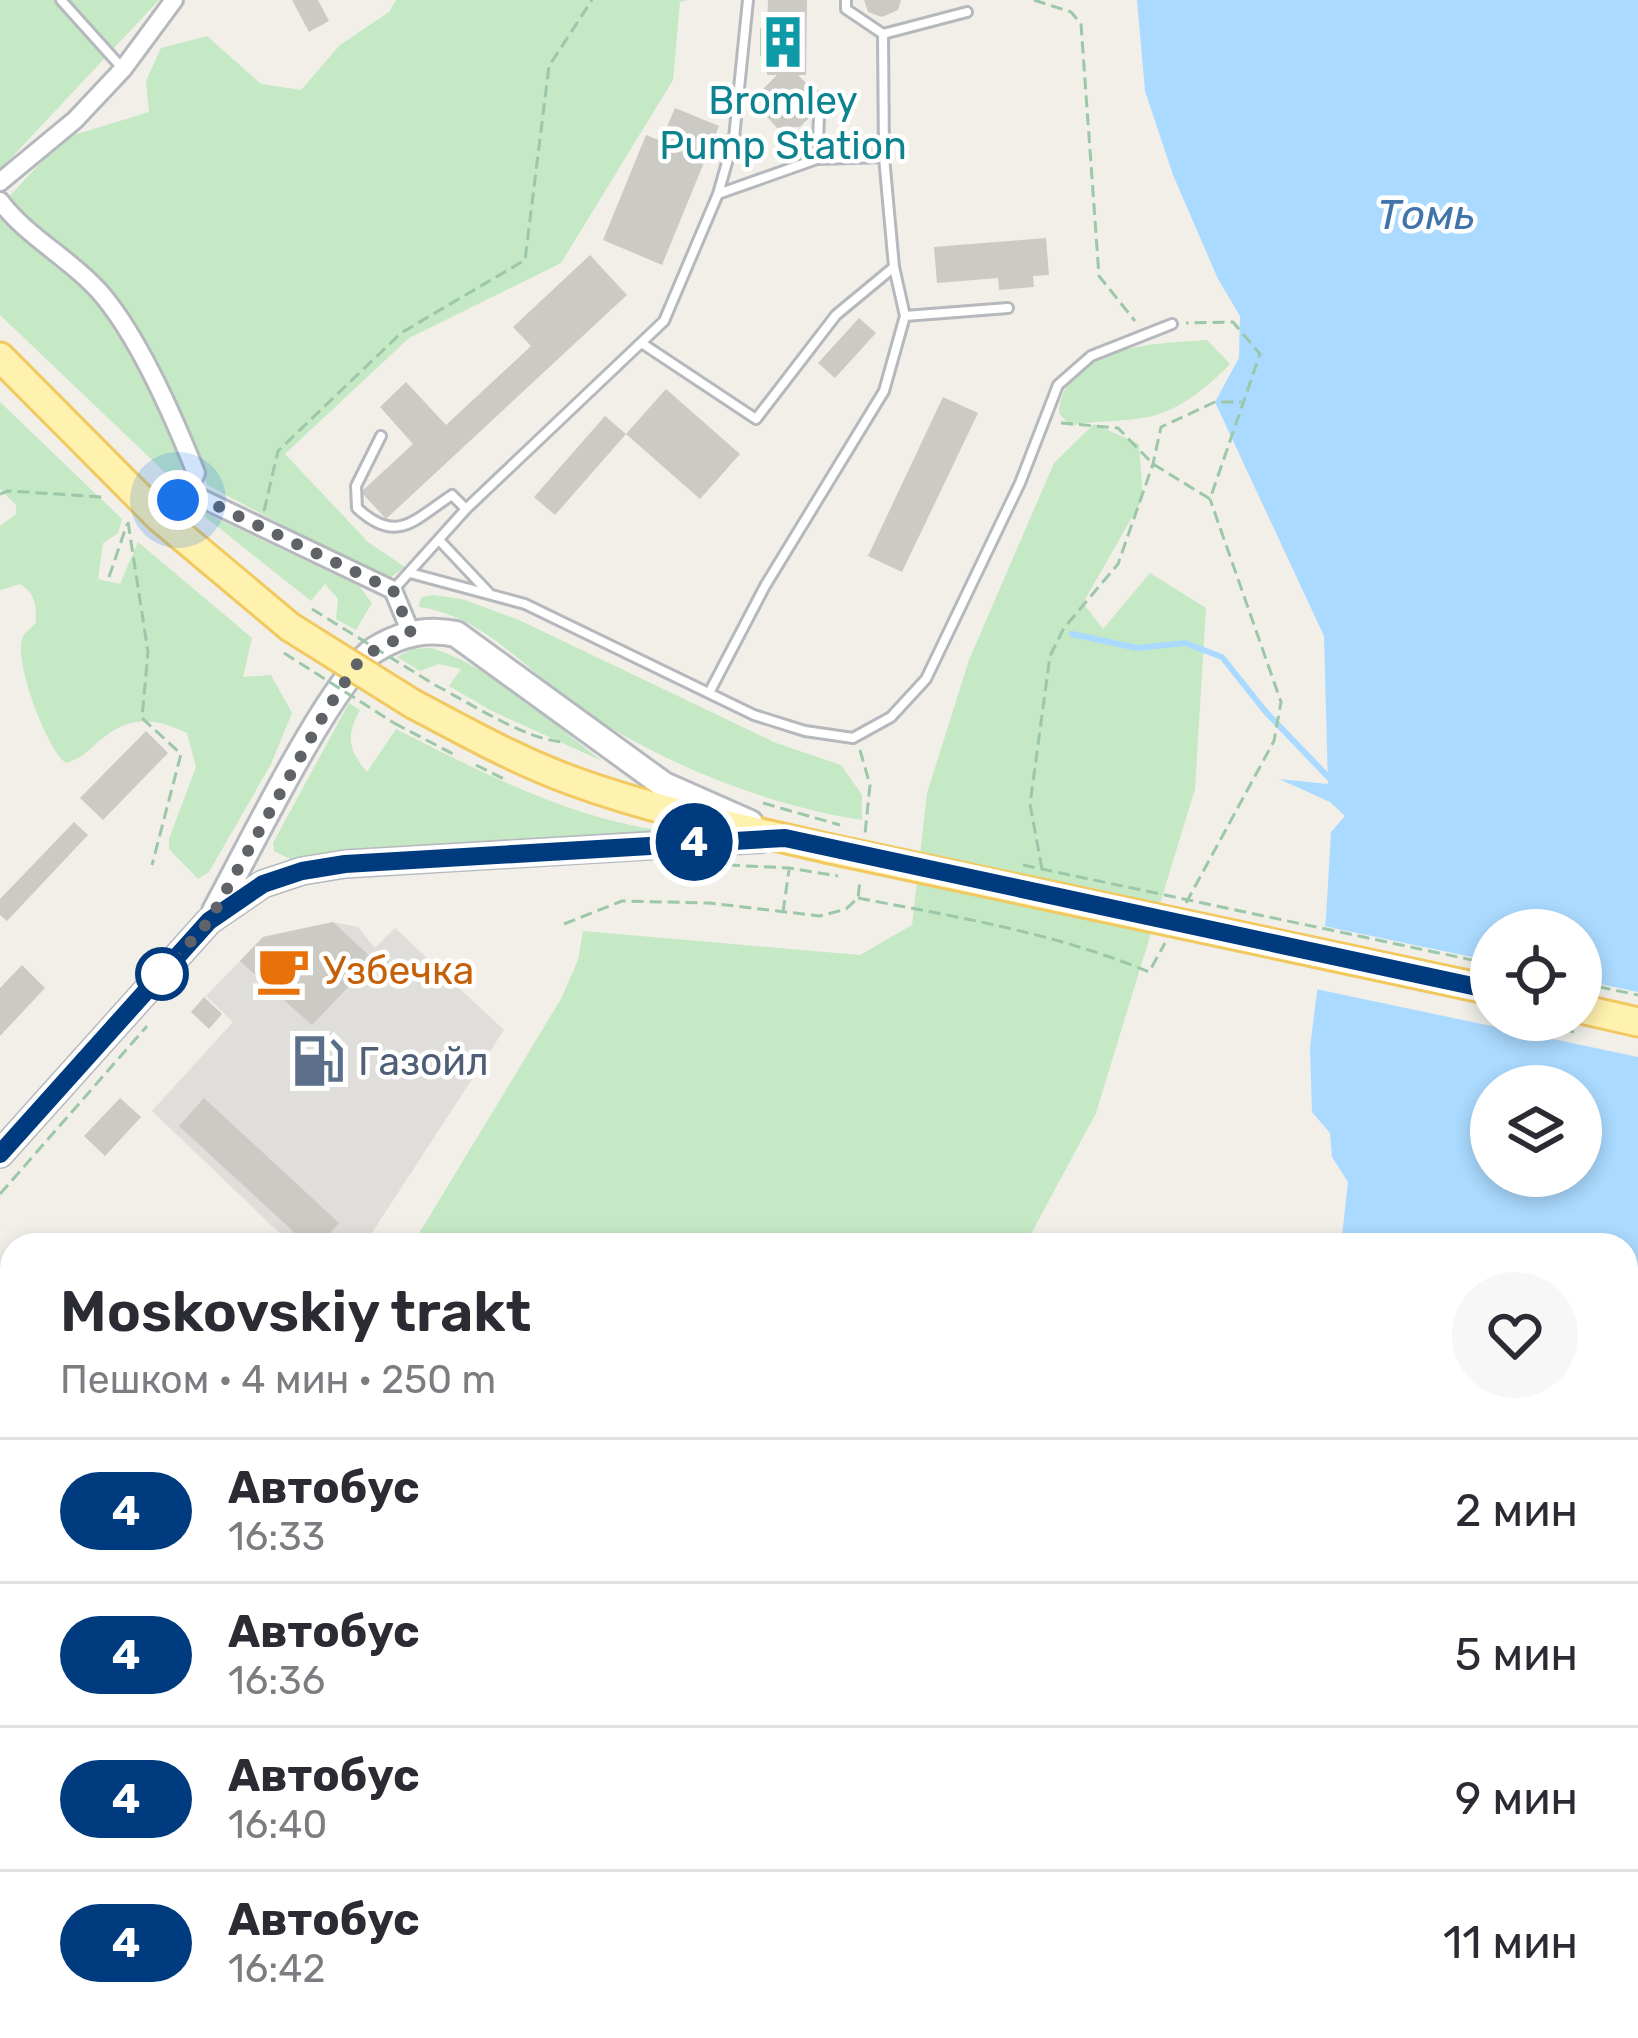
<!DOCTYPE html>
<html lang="ru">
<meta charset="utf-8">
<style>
:root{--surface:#fff;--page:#f7f7f7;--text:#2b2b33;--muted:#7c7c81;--line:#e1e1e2}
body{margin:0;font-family:Rubik,sans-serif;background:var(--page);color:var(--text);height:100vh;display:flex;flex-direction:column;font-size:45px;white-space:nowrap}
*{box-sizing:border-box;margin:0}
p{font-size:39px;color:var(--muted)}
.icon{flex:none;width:66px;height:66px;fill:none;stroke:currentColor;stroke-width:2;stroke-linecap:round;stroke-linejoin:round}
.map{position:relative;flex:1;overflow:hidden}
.side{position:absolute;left:0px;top:1233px;width:1638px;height:807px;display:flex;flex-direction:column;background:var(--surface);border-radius:36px 36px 0 0;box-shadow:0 6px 18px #0003}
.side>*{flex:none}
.badge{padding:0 24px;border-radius:39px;font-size:42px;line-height:78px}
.controls{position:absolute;left:1470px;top:909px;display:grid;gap:24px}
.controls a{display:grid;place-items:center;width:132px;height:132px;border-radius:50%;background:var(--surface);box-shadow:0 6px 18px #0003;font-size:60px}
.you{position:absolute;width:60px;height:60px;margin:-30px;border:9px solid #fff;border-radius:50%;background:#1a73e8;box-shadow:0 0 0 18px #1a73e833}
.map>.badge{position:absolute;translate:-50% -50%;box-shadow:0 0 0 6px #fff}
.round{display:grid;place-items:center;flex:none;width:126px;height:126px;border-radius:63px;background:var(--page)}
.summary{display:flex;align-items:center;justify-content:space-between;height:204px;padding:0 60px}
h1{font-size:57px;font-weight:600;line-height:90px}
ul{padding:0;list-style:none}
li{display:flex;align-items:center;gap:36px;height:144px;padding:0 60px;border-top:3px solid var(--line)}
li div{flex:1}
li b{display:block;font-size:45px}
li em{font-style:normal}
li .badge{min-width:132px;font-weight:700;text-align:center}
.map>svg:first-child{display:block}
</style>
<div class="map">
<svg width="1638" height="2038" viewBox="0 0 1638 2038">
<rect width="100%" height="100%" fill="#f1efe8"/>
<path fill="#e0deda" d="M333,922L358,927L375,948L395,928L504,1030L364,1245H292L152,1111L233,1022L206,996L263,937Z"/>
<path fill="#c5e8c5" d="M0,0H159L0,170Z
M396,0H688L680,2L673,80L561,263L409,338L285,454L368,542L405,567L387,580L207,485L201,462L176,446L184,475L179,481L172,479L0,315V206L64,138L149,112L146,81L161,48L207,36L261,84L301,90L340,45L389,12Z
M1207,340L1230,364C1209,386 1179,411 1148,417C1123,422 1096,420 1070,426L1059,413C1064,344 1154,344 1207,340Z
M0,402L122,519L118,533L103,543L98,579L120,584L138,542L252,638L243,677L271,675L292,713L271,764L209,872L198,879L169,849V839L196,767L187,733C152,717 129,715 98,742C88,751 80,759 66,763C47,750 12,658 23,637C26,631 32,627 36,623C36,605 36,594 20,584L0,590V526L16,514V505L0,489Z
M1094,424L1139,444L1143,498L1083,603L1103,629L1150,573L1206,608L1195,789L1096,1113L1025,1245H412L561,999L578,960L583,931L860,955L912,925L927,793L969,660L1054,463Z
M194,508L359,586L372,603L356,630L336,619L338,599L325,584L311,601Z
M433,595L462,599L519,620L776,743L841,765L862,795V820C765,805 654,761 573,703C523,667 483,616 419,607L421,597Z
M431,648C490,665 553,724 602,761L492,711L449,686L461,669L438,664L420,671L397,657L412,649Z
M349,703L360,710C346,735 348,750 367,772L396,729C483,773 566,817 663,831L401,847L294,861L274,851L273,843Z
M55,2028H238L260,2038H52Z"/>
<path fill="#aadaff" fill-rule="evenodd" d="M1137,0H1638V2038H527L533,2028H1626V1245H1341L1348,1182L1332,1157L1330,1133L1312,1112L1310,1048L1326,918L1331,832L1345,816L1330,802L1279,779L1328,784L1324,636L1215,402L1239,358L1240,316L1218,279L1173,175L1145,91ZM1491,930H1581V1020H1491ZM1491,1086H1581V1176H1491Z
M255,2028H450L467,2038H277Z"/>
<path fill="#f1efe8" d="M1319,925L1491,961V1020H1581V980L1638,992V1057L1311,988Z"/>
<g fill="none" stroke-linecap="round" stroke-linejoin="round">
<path stroke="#aadaff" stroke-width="6" d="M1072,634L1137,648L1185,643L1222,657L1265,711L1332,781"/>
</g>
<path fill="#cccac5" d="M292,0H318L329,21L309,32Z
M768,0H807L806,75H798L814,91L816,111L800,127L777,128L761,110L763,89L777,75H767V57L760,56V28H767Z
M864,0H901L898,10L882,17L868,12Z
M675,108L719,126L662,265L603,240L646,135L661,141Z
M1046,238L1049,275L1033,276L1034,287L999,290L998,278L937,283L934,247Z
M590,255L627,295L386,519L361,492L413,444L380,407L406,382L446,425L531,346L513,327Z
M859,318L876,333L835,378L818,363Z
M666,389L740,454L700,499L626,434Z
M943,397L978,413L902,572L868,556Z
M605,416L626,434L555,515L534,497Z
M146,731L168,753L103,820L80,798Z
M74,822L88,835L7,921L0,915V899Z
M333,922L374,960L312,1025L240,961L263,937Z
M22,965L45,988L0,1036V988Z
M204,997L222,1014L209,1029L191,1012Z
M120,1098L141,1117L105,1156L84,1136Z
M204,1098L339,1223L319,1245H308L179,1126Z
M0,1557L12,1567V1591L0,1606Z"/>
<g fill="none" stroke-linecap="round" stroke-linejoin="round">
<g stroke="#b5b8bc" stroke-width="14">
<path id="service" d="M61,0L123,69
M883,34L967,12
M817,159L820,97
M718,194L817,159L884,157
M905,316L1008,308
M643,344L756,419L836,315L894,267
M381,436L356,486L357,508C397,545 414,520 452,495L466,509
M440,541L489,593
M410,573L525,604L754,715L805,731L853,738L891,717L926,679L1020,483L1058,385L1091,356L1172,324
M394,589L466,509L664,321L718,194L734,138L748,0
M709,693L765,586L884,391L905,316L894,267L884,157L883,34L846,9V0
M0,1795L12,1789"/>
</g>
<g stroke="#b5b8bc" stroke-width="22">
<path id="minor" d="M0,182L75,120L123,69L174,0
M0,201C27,237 68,257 98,290C138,334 174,418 196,473L188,492
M160,518L188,492L393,590L411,633"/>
</g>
<g stroke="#b6babf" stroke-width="30">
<path id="secondary" d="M215,911C245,857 332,676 376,649C402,633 427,628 456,634L664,785L750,823
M0,1154L209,921L263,884L302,871L345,864L761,839"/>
</g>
<g stroke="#f2c960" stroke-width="33">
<path id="primary" d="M0,357L160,518L290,627
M413,704C465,731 517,761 573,781C655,811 741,828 826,848
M1581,1009L1638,1022"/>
</g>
<path stroke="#9cc7a9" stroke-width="3" stroke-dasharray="12 6" stroke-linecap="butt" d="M1034,0L1071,12L1081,24L1099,276L1135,321
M1061,423L1118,428L1153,464L1210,499L1260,354L1233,322L1186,323
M0,494L8,491L103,497
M264,511L278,451L401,333L525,260L549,66L592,0
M128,522L148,652L142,718L181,754L152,865
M109,577L127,524
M435,685C470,703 529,742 566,742
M394,723L457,756
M860,750L870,785L865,834
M476,765L506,780
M763,803L840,825
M728,865L789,868L838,876
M1042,869L1030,804L1050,656L1064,628L1118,564L1153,464L1161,427L1215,402H1241
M858,898C957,917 1056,933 1149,972L1165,943
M1186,903L1274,741L1281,702L1210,499
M783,912L789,870
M564,924L622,901L709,903L820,916L846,909L858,898L860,880
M1581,983L1638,995
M1517,1020L1574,1032
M0,1194L147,1026
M149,2028L163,2038"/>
<use href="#service" stroke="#fff" stroke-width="8"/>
<use href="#minor" stroke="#fff" stroke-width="16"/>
<use href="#secondary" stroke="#fff" stroke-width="24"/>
<use href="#primary" stroke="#fff2af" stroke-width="27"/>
<g stroke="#f2c960" stroke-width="33" stroke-linecap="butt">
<path id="primary-bridge" d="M290,627L413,704
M826,848L1491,990"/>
</g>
<path stroke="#9cc7a9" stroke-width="3" stroke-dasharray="12 6" stroke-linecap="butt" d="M312,609L435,685
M284,653L394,723
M1023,865L1491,964"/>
<use href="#primary-bridge" stroke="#fff2af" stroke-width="27"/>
</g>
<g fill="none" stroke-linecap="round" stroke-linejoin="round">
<g stroke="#fff" stroke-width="27">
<path id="line" d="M0,1154L209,921L263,884L302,871L345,864L785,838L1491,990"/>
</g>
<use href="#line" stroke="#003b80" stroke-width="18"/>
<path stroke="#5f6368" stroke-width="12" stroke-dasharray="0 21.6" d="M162,974L209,921L326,711L356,665L376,649L411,633L393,590L188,492L178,500"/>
</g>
<defs>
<g id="building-bare" transform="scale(4.14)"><path d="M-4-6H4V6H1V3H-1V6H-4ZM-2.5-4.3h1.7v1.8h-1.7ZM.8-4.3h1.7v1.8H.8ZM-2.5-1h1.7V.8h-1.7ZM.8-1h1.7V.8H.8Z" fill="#0f9aa8" stroke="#fff" stroke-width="2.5" paint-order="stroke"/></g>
<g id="cafe-bare" transform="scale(4.14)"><path d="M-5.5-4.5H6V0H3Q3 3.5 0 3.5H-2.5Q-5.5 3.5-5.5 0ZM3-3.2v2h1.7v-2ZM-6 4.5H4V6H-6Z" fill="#e8710a" stroke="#fff" stroke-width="2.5" paint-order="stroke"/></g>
<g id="fuel-bare" transform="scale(4.14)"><path d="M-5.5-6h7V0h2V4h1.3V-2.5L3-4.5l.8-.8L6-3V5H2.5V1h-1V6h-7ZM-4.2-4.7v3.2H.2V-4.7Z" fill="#5c6f8a" stroke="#fff" stroke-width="2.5" paint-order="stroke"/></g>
</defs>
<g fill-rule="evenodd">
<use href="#building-bare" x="783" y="42"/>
<use href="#cafe-bare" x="283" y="970"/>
<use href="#fuel-bare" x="318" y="1061"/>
</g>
<circle fill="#fff" stroke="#003b80" stroke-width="6" cx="162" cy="974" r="24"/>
<g text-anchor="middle" stroke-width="9" stroke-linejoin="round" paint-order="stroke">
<g font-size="39" fill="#0d838f" stroke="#fff">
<text x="783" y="114">Bromley<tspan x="783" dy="45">Pump Station</tspan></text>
</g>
<g font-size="39" fill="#c56008" stroke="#fff" text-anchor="start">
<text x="323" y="984">Узбечка</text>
</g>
<g font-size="39" fill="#4e5e75" stroke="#fff" text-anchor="start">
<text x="358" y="1075">Газойл</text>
</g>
<g font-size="42" font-style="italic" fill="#4174aa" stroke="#fff">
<text x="1426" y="229">Томь</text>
</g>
</g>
</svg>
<div class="controls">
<a><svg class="icon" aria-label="locate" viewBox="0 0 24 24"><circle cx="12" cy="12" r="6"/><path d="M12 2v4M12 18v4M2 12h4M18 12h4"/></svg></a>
<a><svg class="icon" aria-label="layers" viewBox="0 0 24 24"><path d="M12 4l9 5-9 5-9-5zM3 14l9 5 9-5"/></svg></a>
</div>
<div class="you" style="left:178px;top:500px"></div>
<b class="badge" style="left:694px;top:842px;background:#003b80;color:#fff">4</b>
<section class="side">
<div class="summary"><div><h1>Moskovskiy trakt</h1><p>Пешком · 4 мин · 250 m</p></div><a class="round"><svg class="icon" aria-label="heart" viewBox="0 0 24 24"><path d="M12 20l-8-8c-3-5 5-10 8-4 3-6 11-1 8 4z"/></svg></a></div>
<ul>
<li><span class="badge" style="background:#003b80;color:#fff">4</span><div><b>Автобус</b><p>16:33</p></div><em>2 мин</em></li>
<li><span class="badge" style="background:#003b80;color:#fff">4</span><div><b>Автобус</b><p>16:36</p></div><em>5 мин</em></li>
<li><span class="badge" style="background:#003b80;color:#fff">4</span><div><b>Автобус</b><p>16:40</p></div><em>9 мин</em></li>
<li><span class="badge" style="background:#003b80;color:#fff">4</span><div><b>Автобус</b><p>16:42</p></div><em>11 мин</em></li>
</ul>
</section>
</div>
